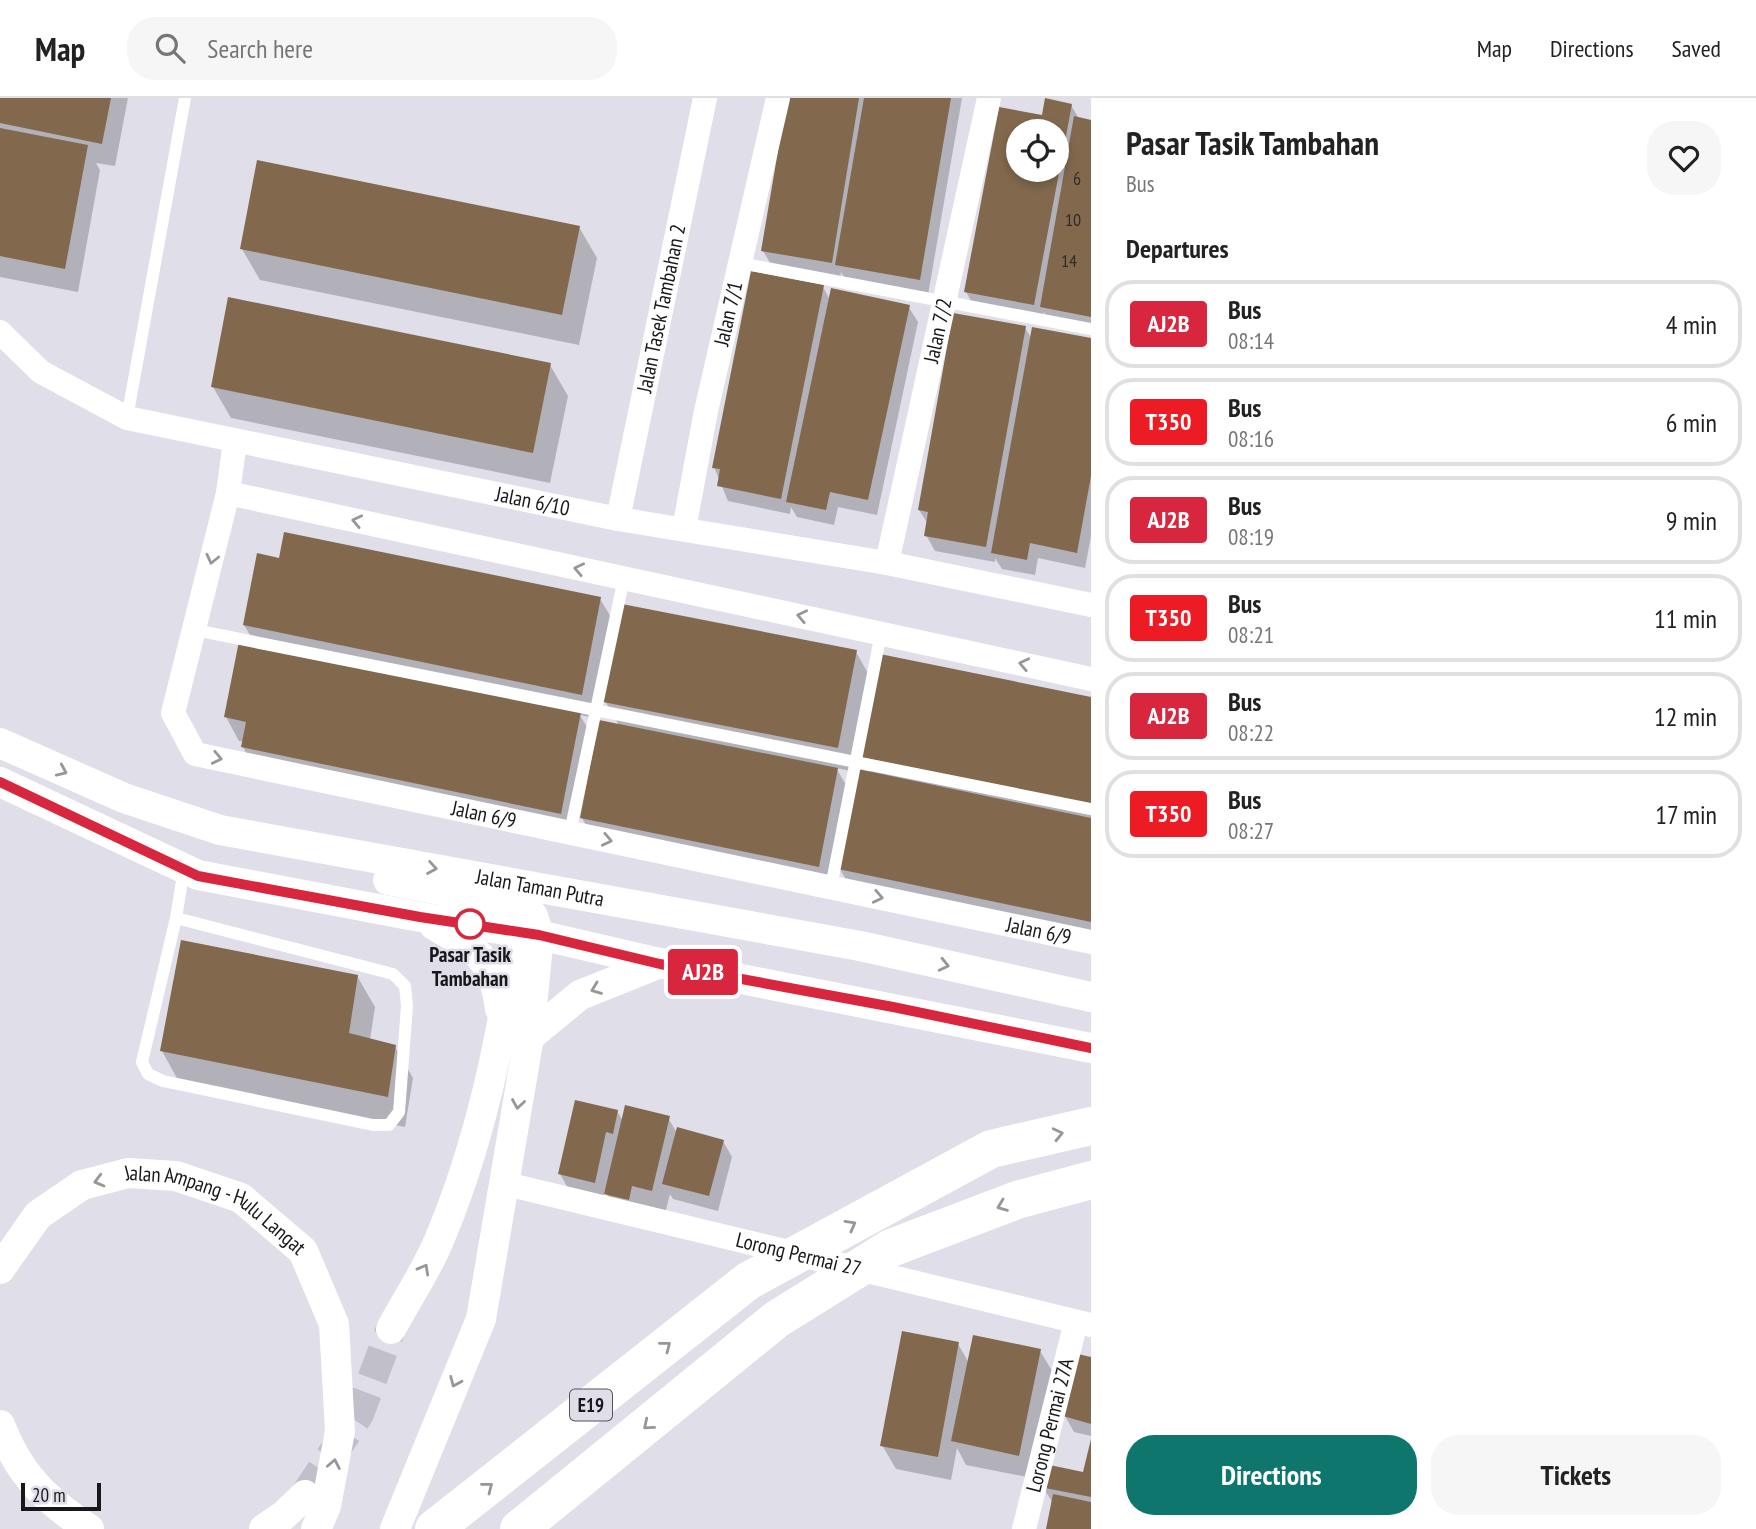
<!DOCTYPE html>
<style>
:root{--surface:#fff;--page:#f6f6f6;--text:#222;--muted:#767676;--line:#e0e0e0;--accent:#0f766e}
body{margin:0;font-family:"PT Sans Narrow",sans-serif;background:var(--page);color:var(--text);height:100vh;display:flex;flex-direction:column;font-size:26px;white-space:nowrap}
*{box-sizing:border-box;margin:0}
p{font-size:23px;color:var(--muted)}
.icon{flex:none;width:38px;height:38px;fill:none;stroke:currentColor;stroke-width:2;stroke-linecap:round;stroke-linejoin:round}
.map{position:relative;flex:1;overflow:hidden}
.drawer{display:flex;flex-direction:column;background:var(--surface);width:665px}
.drawer>*{flex:none}
.badge{padding:0 14px;border-radius:5px;font-size:24px;line-height:46px}
.controls{position:absolute;left:1006px;top:21px;display:grid;gap:14px}
.controls a{display:grid;place-items:center;width:63px;height:63px;border-radius:50%;background:var(--surface);box-shadow:0 4px 10px #0003;font-size:35px}
.scale{position:absolute;left:21px;bottom:18px;width:80px;box-sizing:border-box;padding-left:7px;border:4px solid #18181b;border-top:0;font-size:19px;line-height:24px;white-space:nowrap;color:#18181b;-webkit-text-stroke:5px #dfdee9;paint-order:stroke}
.map>.badge{position:absolute;translate:-50% -50%;box-shadow:0 0 0 4px #fff}
h2{padding:0 35px;font-size:26px;line-height:63px}
.round{display:grid;place-items:center;flex:none;width:74px;height:74px;border-radius:28px;background:var(--page)}
.overview{display:flex;align-items:center;justify-content:space-between;height:119px;padding:0 35px}
h1{font-size:33px;font-weight:600;line-height:52px}
.primary-button{display:flex;gap:14px;margin-top:auto;padding:14px 35px}
.primary-button a{flex:1;height:80px;border-radius:28px;background:var(--accent);color:#fff;font-size:28px;font-weight:600;line-height:80px;text-align:center}
.primary-button a+a{background:var(--page);color:var(--text)}
ul{padding:0;list-style:none}
li{display:flex;align-items:center;gap:21px;height:88px;margin:0 14px 10px;padding:0 21px;border:4px solid var(--line);border-radius:28px}
li div{flex:1}
li b{display:block;font-size:26px}
li em{font-style:normal}
li .badge{min-width:77px;font-weight:700;text-align:center}
header{display:flex;align-items:center;gap:42px;box-sizing:border-box;height:98px;padding:0 35px;background:var(--surface);border-bottom:2px solid var(--line)}
header strong{font-size:33px}
nav{display:flex;gap:38px;margin-inline-start:auto;font-size:24px}
.search{width:490px;height:63px;background:var(--page);display:flex;align-items:center;gap:18px;box-sizing:border-box;padding:0 24px;border-radius:28px;color:var(--muted);font-size:26px}
main{display:flex;flex:1;min-height:0}
.map>svg:first-child{display:block}
</style>
<header>
<strong>Map</strong>
<div class="search"><svg class="icon" aria-label="search" viewBox="0 0 24 24"><circle cx="10" cy="10" r="6"/><path d="M15 15l6 6"/></svg>Search here</div>
<nav><a>Map</a><a>Directions</a><a>Saved</a></nav>
</header>
<main>
<div class="map">
<svg width="1091" height="1431" viewBox="0 0 1091 1431">
<rect width="100%" height="100%" fill="#dfdee9"/>
<path fill="#0003" fill-rule="evenodd" d="M0,0H128L115,68L96,65L100,72L78,194L0,179Z
M788,0H962L928,197L846,183L841,174L840,180L772,168L763,153Z
M1071,7L1079,21L1091,23V232L1050,224L1044,214L1043,222L975,210L966,194L1000,11L1044,19ZM1018,33H1057V72H1018Z
M579,129L597,160L579,247L260,182L242,151Z
M823,189L830,202L908,208L918,224L877,417L838,409L834,427L797,419L791,409L790,416L728,403L714,369Z
M1025,230L1032,241L1091,242V438L1085,470L1038,460L1035,477L1002,471L995,460V464L935,453L926,437L928,426L919,412Z
M550,267L568,298L550,385L231,320L213,289Z
M600,501L614,524L595,620L580,617L593,640L574,739L256,673L243,649L244,644L239,643L226,619L257,549L244,527Z
M856,554L869,577L851,673L836,670L851,695L872,676L862,658L1091,601V844L853,794L837,766L832,791L595,744L582,720L619,627L605,603Z
M357,878L375,909L370,942L395,949L413,980L405,1029L179,984L162,953Z
M617,1013L623,1023L668,1020L677,1035L723,1043L732,1059L718,1113L673,1101L670,1096L665,1116L620,1119L605,1093L603,1100L569,1092L560,1076Z
M958,1246L969,1265L1040,1253L1054,1276L1032,1380L966,1367L957,1350L951,1382L896,1371L882,1347Z
M1091,1261V1338L1074,1334L1065,1318Z
M1091,1344V1431H1048L1053,1405L1042,1388L1084,1377Z"/>
<path fill="#82694e" fill-rule="evenodd" d="M0,0H111L102,46L0,25Z
M787,0H859L832,165L761,153Z
M864,0H951L920,182L835,167Z
M1045,0L1072,6L1034,207L964,194L999,9L1042,17ZM1018,33H1057V72H1018Z
M1074,18L1091,22V219L1040,209Z
M0,30L88,47L65,171L0,158Z
M257,62L580,128L562,217L240,151Z
M751,173L824,187L781,401L717,388L720,371L712,370Z
M831,190L910,207L868,402L830,394L826,412L786,404Z
M228,199L551,265L533,355L211,289Z
M953,215L1026,228L986,449L924,438L928,414L918,412Z
M1032,229L1091,240V378L1077,455L1030,445L1027,462L991,455Z
M284,434L601,499L582,597L243,527L257,455L279,460Z
M622,506L857,552L838,650L603,604Z
M239,543L581,614L561,716L241,649L246,624L224,619Z
M880,556L1091,599V706L860,659Z
M599,622L838,670L819,769L580,720Z
M858,671L1091,720V824L838,771Z
M181,842L358,877L349,935L396,947L388,999L160,953Z
M575,1002L618,1012L613,1036L606,1034L595,1085L558,1076Z
M625,1007L670,1018L652,1093L632,1088L629,1102L604,1096Z
M677,1029L724,1042L709,1098L662,1086Z
M902,1233L959,1244L938,1359L880,1348Z
M973,1237L1041,1251L1019,1358L951,1343Z
M1078,1256L1091,1259V1326L1063,1318Z
M1091,1341V1399L1040,1389L1045,1366L1083,1374Z
M1053,1396L1091,1404V1431H1046Z"/>
<g fill="none" stroke-linecap="round" stroke-linejoin="round">
<path stroke="#c1c0ca" stroke-width="30" stroke-dasharray="30 15" stroke-linecap="butt" d="M305,1397L359,1316L391,1231"/>
<path stroke="#fff" stroke-width="12" d="M740,165L1091,231
M127,320L185,0
M195,532L1091,711
M570,734L624,480
M831,789L881,535
M176,820L142,964L148,976L163,983L373,1027H389L399,1014L407,908L405,888L393,876L176,820L184,771"/>
<g stroke="#fff" stroke-width="24">
<path id="s1" d="M0,234L41,274L127,320L618,421L887,465L1091,507"/>
<path id="s2" d="M235,343L228,395L173,615L195,656L1091,844"/>
<path d="M228,395L1091,581"/>
<path id="s3" d="M618,421L705,0"/>
<path id="s4" d="M684,431L706,313L778,0"/>
<path id="s5" d="M887,465L989,0"/>
<path id="s6" d="M506,1086L1091,1227"/>
<path id="s7" d="M1024,1431L1076,1224"/>
</g>
<g stroke="#fff" stroke-width="30">
<path id="s8" d="M0,645L124,700L220,732L860,848L1091,899"/>
<path d="M0,684L198,777L420,819L539,837L660,865L1091,950"/>
<path d="M388,782C436,792 487,798 533,818L539,837L529,939L481,1221L395,1431"/>
<path d="M434,827C476,852 493,859 500,911"/>
<path d="M529,939L580,897L660,865"/>
<path id="s9" d="M0,1171L38,1117L82,1087L128,1075L176,1078L241,1100L303,1153L334,1226L340,1333L326,1408L316,1431"/>
<path d="M391,1231C406,1203 424,1176 437,1147C480,1047 502,940 517,833"/>
<path d="M0,1327C19,1377 46,1402 89,1431"/>
<path d="M264,1431L283,1418L305,1397"/>
</g>
<path stroke="#fff" stroke-width="38" d="M434,1431L748,1183L991,1051L1091,1028
M519,1431L777,1221L891,1150L1017,1102L1091,1082"/>
</g>
<defs><path id="oneway-chevron" d="M-2-3.5L2.5 0L-2 3.5" fill="none" stroke-width="1.6" stroke-linecap="round" stroke-linejoin="round" transform="scale(1.75)"/></defs>
<g stroke="#979798">
<use href="#oneway-chevron" transform="translate(357 423) rotate(-168)"/>
<use href="#oneway-chevron" transform="translate(212 461) rotate(103)"/>
<use href="#oneway-chevron" transform="translate(579 471) rotate(-168)"/>
<use href="#oneway-chevron" transform="translate(802 518) rotate(-168)"/>
<use href="#oneway-chevron" transform="translate(1024 566) rotate(-168)"/>
<use href="#oneway-chevron" transform="translate(217 660) rotate(12)"/>
<use href="#oneway-chevron" transform="translate(62 673) rotate(24)"/>
<use href="#oneway-chevron" transform="translate(607 742) rotate(12)"/>
<use href="#oneway-chevron" transform="translate(432 770) rotate(10)"/>
<use href="#oneway-chevron" transform="translate(878 799) rotate(12)"/>
<use href="#oneway-chevron" transform="translate(944 867) rotate(13)"/>
<use href="#oneway-chevron" transform="translate(596 891) rotate(159)"/>
<use href="#oneway-chevron" transform="translate(518 1006) rotate(99)"/>
<use href="#oneway-chevron" transform="translate(1058 1036) rotate(-13)"/>
<use href="#oneway-chevron" transform="translate(99 1083) rotate(165)"/>
<use href="#oneway-chevron" transform="translate(1002 1108) rotate(159)"/>
<use href="#oneway-chevron" transform="translate(851 1127) rotate(-29)"/>
<use href="#oneway-chevron" transform="translate(424 1171) rotate(-61)"/>
<use href="#oneway-chevron" transform="translate(666 1248) rotate(-38)"/>
<use href="#oneway-chevron" transform="translate(455 1284) rotate(113)"/>
<use href="#oneway-chevron" transform="translate(648 1327) rotate(140)"/>
<use href="#oneway-chevron" transform="translate(334 1366) rotate(-79)"/>
<use href="#oneway-chevron" transform="translate(488 1389) rotate(-38)"/>
</g>
<g fill="none" stroke-linecap="round" stroke-linejoin="round">
<g stroke="#fff" stroke-width="16">
<path id="line" d="M0,684L198,778L420,819L539,837L660,866L893,909L1091,950"/>
</g>
<use href="#line" stroke="#d7263d" stroke-width="10"/>
</g>
<circle fill="#fff" stroke="#d7263d" stroke-width="3.5" cx="470" cy="826" r="14"/>
<g text-anchor="middle" stroke-width="5" stroke-linejoin="round" paint-order="stroke">
<g font-size="18" fill="#322c28">
<text x="1077" y="87">6</text>
<text x="1073" y="128">10</text>
<text x="1069" y="169">14</text>
</g>
<rect fill="#dfdee9" stroke="#545359" stroke-width="2" x="570" y="1291.5" width="42" height="31" rx="5"/>
<g font-size="19" font-weight="bold" fill="#18181b">
<text x="591" y="1314">E19</text>
</g>
<g font-size="21" fill="#18181b" stroke="#dfdee9">
<text dy="7" stroke="none"><textPath href="#s3" startOffset="215">Jalan Tasek Tambahan 2</textPath></text>
<text dy="7" stroke="none"><textPath href="#s4" startOffset="220">Jalan 7/1</textPath></text>
<text dy="7" stroke="none"><textPath href="#s5" startOffset="238">Jalan 7/2</textPath></text>
<text dy="7" stroke="none"><textPath href="#s1" startOffset="569">Jalan 6/10</textPath></text>
<text dy="7" stroke="none"><textPath href="#s2" startOffset="621">Jalan 6/9</textPath></text>
<text dy="7" stroke="none"><textPath href="#s8" startOffset="562">Jalan Taman Putra</textPath></text>
<text dy="7" stroke="none"><textPath href="#s2" startOffset="1188">Jalan 6/9</textPath></text>
<text dy="7" stroke="none"><textPath href="#s9" startOffset="264">Jalan Ampang - Hulu Langat</textPath></text>
<text dy="7" stroke="none"><textPath href="#s6" startOffset="301">Lorong Permai 27</textPath></text>
<text dy="7" stroke="none"><textPath href="#s7" startOffset="107">Lorong Permai 27A</textPath></text>
</g>
<g font-size="21" font-weight="bold" fill="#18181b" stroke="#dfdee9">
<text x="470" y="864">Pasar Tasik<tspan x="470" dy="24">Tambahan</tspan></text>
</g>
</g>
</svg>
<div class="controls">
<a><svg class="icon" aria-label="locate" viewBox="0 0 24 24"><circle cx="12" cy="12" r="6"/><path d="M12 2v4M12 18v4M2 12h4M18 12h4"/></svg></a>
</div>
<div class="scale">20 m</div>
<b class="badge" style="left:703px;top:874px;background:#d7263d;color:#fff">AJ2B</b>
</div>
<section class="drawer">
<div class="overview"><div><h1>Pasar Tasik Tambahan</h1><p>Bus</p></div><a class="round"><svg class="icon" aria-label="heart" viewBox="0 0 24 24"><path d="M12 20l-8-8c-3-5 5-10 8-4 3-6 11-1 8 4z"/></svg></a></div>
<h2>Departures</h2>
<ul>
<li><span class="badge" style="background:#d7263d;color:#fff">AJ2B</span><div><b>Bus</b><p>08:14</p></div><em>4 min</em></li>
<li><span class="badge" style="background:#ed1b24;color:#fff">T350</span><div><b>Bus</b><p>08:16</p></div><em>6 min</em></li>
<li><span class="badge" style="background:#d7263d;color:#fff">AJ2B</span><div><b>Bus</b><p>08:19</p></div><em>9 min</em></li>
<li><span class="badge" style="background:#ed1b24;color:#fff">T350</span><div><b>Bus</b><p>08:21</p></div><em>11 min</em></li>
<li><span class="badge" style="background:#d7263d;color:#fff">AJ2B</span><div><b>Bus</b><p>08:22</p></div><em>12 min</em></li>
<li><span class="badge" style="background:#ed1b24;color:#fff">T350</span><div><b>Bus</b><p>08:27</p></div><em>17 min</em></li>
</ul>
<div class="primary-button"><a>Directions</a><a>Tickets</a></div>
</section>
</main>
